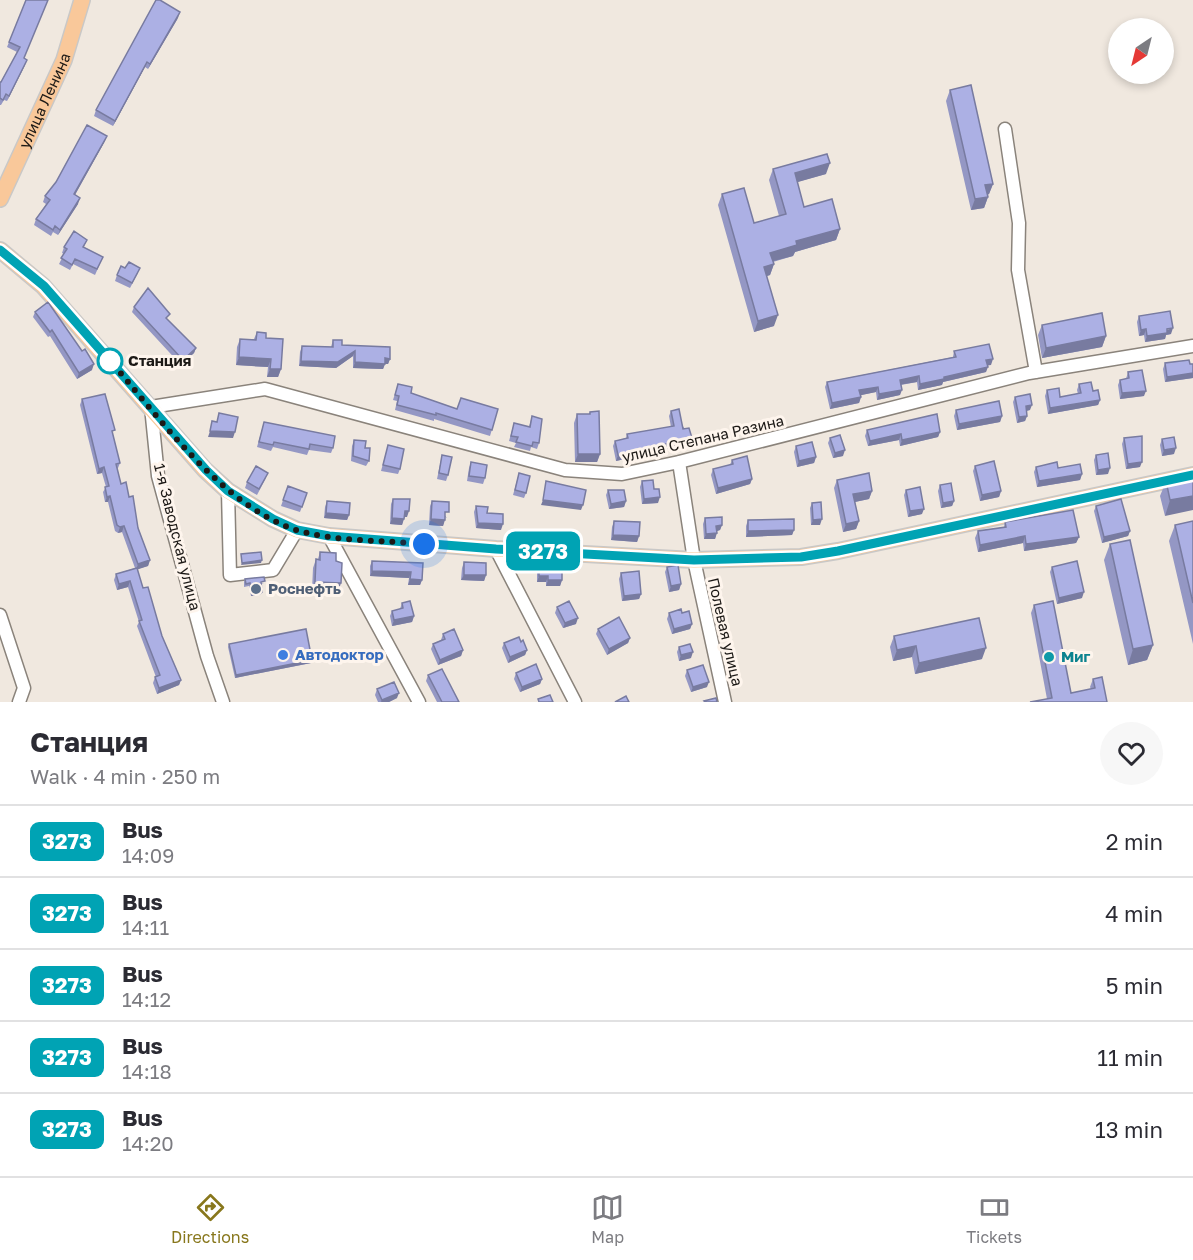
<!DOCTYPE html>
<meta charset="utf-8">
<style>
:root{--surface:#fff;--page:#f7f7f7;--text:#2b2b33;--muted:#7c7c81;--line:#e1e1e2;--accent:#88771c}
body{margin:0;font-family:"Golos Text",sans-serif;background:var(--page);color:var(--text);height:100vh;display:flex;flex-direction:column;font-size:22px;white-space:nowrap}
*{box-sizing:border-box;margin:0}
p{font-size:20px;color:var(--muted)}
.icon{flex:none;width:33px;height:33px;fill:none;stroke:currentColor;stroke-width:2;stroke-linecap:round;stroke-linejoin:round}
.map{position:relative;height:702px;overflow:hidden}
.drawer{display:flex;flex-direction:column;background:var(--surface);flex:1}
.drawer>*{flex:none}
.badge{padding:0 12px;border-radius:9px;font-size:21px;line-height:39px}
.needle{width:39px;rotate:215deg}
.tools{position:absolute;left:1108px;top:18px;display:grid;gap:12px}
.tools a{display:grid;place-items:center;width:66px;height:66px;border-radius:50%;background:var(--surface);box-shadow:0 3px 9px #0003;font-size:30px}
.you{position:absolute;width:30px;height:30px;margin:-15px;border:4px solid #fff;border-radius:50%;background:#1a73e8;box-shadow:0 0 0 9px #1a73e833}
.map>.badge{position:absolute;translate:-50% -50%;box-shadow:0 0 0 3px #fff}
.round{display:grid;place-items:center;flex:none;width:63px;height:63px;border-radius:32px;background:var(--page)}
.overview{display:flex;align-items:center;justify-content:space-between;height:102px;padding:0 30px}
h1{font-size:28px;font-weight:700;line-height:45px}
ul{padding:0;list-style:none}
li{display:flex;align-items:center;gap:18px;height:72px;padding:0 30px;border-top:2px solid var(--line)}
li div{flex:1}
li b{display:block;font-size:22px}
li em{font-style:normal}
li .badge{min-width:66px;font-weight:700;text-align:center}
.menu{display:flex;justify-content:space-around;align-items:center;height:84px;border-top:2px solid var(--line);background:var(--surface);font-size:16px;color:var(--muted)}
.menu a{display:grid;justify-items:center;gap:3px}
.menu .selected{color:var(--accent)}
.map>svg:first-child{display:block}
</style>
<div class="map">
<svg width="1193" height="702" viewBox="0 0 1193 702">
<rect width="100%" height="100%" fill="#f0e8df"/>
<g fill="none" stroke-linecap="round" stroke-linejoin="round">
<g stroke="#8a837b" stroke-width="15">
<path id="minor" d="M1005,129L1019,223L1018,270L1036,372
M679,462L694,560L725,702
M228,491L230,575L273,570L297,530
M329,536L419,702
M496,549L575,702
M0,615L24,688L19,702
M223,702L207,656L158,476L151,407L265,389L565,470L622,474L679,462L1029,373L1193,346"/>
</g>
<g stroke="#c9c8c7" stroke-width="18">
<g id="major">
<path id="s1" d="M0,199L64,60L82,0"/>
<path d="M0,250L43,286L205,470L228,491L273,519L297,530L329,536L496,549L694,560L801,557L838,551L1193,475"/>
</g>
</g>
<use href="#minor" stroke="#fff" stroke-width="12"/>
<use href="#major" stroke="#f9c89a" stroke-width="15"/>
</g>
<path fill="#9497c4" d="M26,0L24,58L25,65L7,101L4,100L1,105H0V82H1L17,52L7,47Z
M178,18L148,69L145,67L113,126L94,116L96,110Z
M950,90L993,184L989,194L987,195L988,197L984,208L971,210L946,101Z
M105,141L75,195L78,204L58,235L53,232L51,236L34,225L36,219L46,204L43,202L45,196Z
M773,169L826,174L797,182L804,207L840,229L836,240L795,252L793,256L773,262L774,264L770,275L767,276L774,326L754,332L718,205L722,194L754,223L779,216L769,180Z
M87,240L84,247L103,257L95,275L73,264L70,270L59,264L64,254L62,253L64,247Z
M125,268L138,273L130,288L115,281L117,275Z
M134,307L168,320L196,348L194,353L181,365L132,312Z
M35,312L92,370L77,379L50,336L48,337L33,317Z
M1139,316L1171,334L1166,335L1165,339L1145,342L1144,335L1139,336L1137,322Z
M1042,325L1106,336L1102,347L1042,358L1038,335Z
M257,332L266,338L281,369L278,377H267L268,367L236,365L237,347L240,339H254Z
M333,340L342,345L390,359L388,364H385L383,369L353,368V356L336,368L299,366L300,352L302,346L331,347Z
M954,351L991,365H987L986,372L943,382L942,385L918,390L917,382L901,385L900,395L877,400L876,392L861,395V397L859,403L830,409L825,387L827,382L953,357Z
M1165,363L1193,364V378L1165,382L1163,369Z
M1128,372L1144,396L1120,399L1118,385L1120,380L1126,379Z
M398,384L411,393L457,409H498L490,436L434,419V421L395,410L397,401L393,400Z
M1079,384L1093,391L1100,400L1098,405L1048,414L1045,396L1047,390L1060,397L1078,394L1077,390Z
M1015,397L1030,410L1027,411V416L1025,421L1017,423L1013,402Z
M82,399L113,435L120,463L118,468L117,469L121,484L129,497L138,528L150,560L148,566L137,569L143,588L162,636L181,680L179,685L157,694L153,683L155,677H156L137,626L139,622L128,587L117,590L114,580L116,574L135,568L122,532L118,533L115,531L108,502H105L103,492L106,487L102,473L97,474L80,405Z
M956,410L1002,416L1000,422L957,430L954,416Z
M671,411L692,438L689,444L616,461L613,446L615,441L626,438L627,434L671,427L669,416Z
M590,412L600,454L597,462H575L574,423L577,414H589Z
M532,416L539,443L537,449L531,447L530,451L514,447L516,443L509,441L514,423L529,427Z
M264,422L333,448L331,453L309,450L307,455L273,447L271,451L257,447Z
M867,430L940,432L938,437L900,446L899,440L868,446L865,436Z
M830,438L843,456L833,458L828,443Z
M1124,438L1140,467L1126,469L1122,444Z
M1162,439L1174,454L1162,456L1160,445Z
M354,440L365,448L369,461L366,466L351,461L352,446Z
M388,445L400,469L398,474L381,471Z
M796,446L816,457L814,463L797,467L794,452Z
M442,455L448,475L446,481L437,479Z
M1096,455L1108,474L1096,475L1094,460Z
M732,460L752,479L750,484L716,494L711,475L713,469L730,465Z
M471,462L485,478L483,484L467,481L469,468Z
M975,466L1001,491L999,497L980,501L973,471Z
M1036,467L1058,468L1082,474L1080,480L1037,487L1034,472Z
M519,473L526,493L524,498L513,495Z
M1193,475L1165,516L1160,496L1166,481Z
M266,478L257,495L245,488L247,482Z
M837,480L872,491L869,499L855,502L859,521L856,529L843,532L834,488Z
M642,481L654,489L658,503L642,504L640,487Z
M940,485L954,501L952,506L941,508L938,491Z
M288,486L307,493L300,512L281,506Z
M608,490L626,501L624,507L609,509L606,495Z
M906,490L922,514L908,517L904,495Z
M393,499L407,517H404L402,525L390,524L391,504Z
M327,501L349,515L347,520L324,518L325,507Z
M432,501L447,518L445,517L443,526L429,525L430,506Z
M812,503L820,525H811L810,508Z
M476,506L487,513L501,530L476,528L474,512Z
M1096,506L1130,531L1128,536L1102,543L1094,511Z
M705,518L722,525L720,530L717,531L715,539H704L703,524Z
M748,520L794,530L792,535L746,537V526Z
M614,521L639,536L637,542L611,540L612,527Z
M1193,521V644L1169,541L1175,525Z
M1005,522L1079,537L1076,543L1024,551L1023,543L978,552L975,538L978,531L1004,527Z
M1110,544L1153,645L1147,660L1128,665L1104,560Z
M320,552L338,592L312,590L313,568L316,559H318Z
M372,561L423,563L422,580L420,585H408L409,578L370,576V566Z
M539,561L562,580L560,586H546V582H537V567Z
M464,562L486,575L484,581L461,580L462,568Z
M667,567L681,584L679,590L669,592L665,572Z
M1052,567L1082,598L1057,604L1050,572Z
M621,573L641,594L639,599L622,601L619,579Z
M245,579L264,584H261L262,592L261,594L251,596L249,586L244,587V582Z
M402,603L414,616L412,622L392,626L390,616L392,611L400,609Z
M1034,605L1071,693L1091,689L1090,687L1093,679L1107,702L1047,699L1031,613Z
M557,607L576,624L563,628L555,613Z
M669,613L692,624L690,629L672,634L667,619Z
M598,629L630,638L628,643L607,655L596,634Z
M443,634L463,650L461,656L438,665L431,649L433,644L441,640Z
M894,636L982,659L915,674L912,657L893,661L890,647Z
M521,642L527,650L525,655L508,663L502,648L504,643Z
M229,644L311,663L235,678L228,647Z
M679,647L691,658L679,661L677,652Z
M687,670L707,687L691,692L685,676Z
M516,673L542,679L540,684L520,692L514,679Z
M428,675L459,702H437L426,681Z
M377,689L397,698L389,702H378L375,695Z"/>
<path fill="#787ba0" d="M180,12L178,18L148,69L150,64Z
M27,60L25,65L7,101L9,96Z
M147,62L145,67L113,126L115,121Z
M107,136L105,141L72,200L74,194Z
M830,163L826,174L791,184L795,173Z
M993,184L989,194L981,196L985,185Z
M988,197L984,208L971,210L975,199Z
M80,198L78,204L58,235L60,230Z
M840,229L836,240L795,252L793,256L766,263L770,253L796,241Z
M774,264L770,275L760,278L764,267Z
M778,315L774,326L754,332L758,321Z
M1173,328L1171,334L1166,335L1165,339L1145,342L1147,336Z
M1146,329L1144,335L1139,336L1141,330Z
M1106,336L1102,347L1042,358L1046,348Z
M196,348L194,353L181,365L183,360Z
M355,351L353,356L336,368L299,366L301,361Z
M239,357L271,359L268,367L236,365Z
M385,358L390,359L388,364H385L383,369L353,368L355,362Z
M993,359L991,365L984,366L986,360Z
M94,364L92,370L77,379L79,373Z
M988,367L986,372L943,382L942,385L918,390L920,384L944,377Z
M270,369H281L278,377H267Z
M1193,373V378L1165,382L1167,377Z
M919,376L917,382L898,385L900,380Z
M878,387L876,392L857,396L859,390Z
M902,390L900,395L877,400L879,394Z
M1146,391L1144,396L1120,399L1122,393Z
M861,397L859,403L830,409L832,403Z
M1100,400L1098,405L1048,414L1050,408Z
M1032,405L1030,410L1024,411L1026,406Z
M1002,416L1000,422L957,430L959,424Z
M1027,416L1025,421L1017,423L1019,417Z
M210,431L235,432L233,438L208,437Z
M940,432L938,437L900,446L902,440Z
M901,434L899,440L868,446L870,441Z
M692,438L689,444L616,461L618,455Z
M1176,448L1174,454L1162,456L1164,450Z
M845,450L843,456L833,458L835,453Z
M578,454H600L597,462H575Z
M816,457L814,463L797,467L799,461Z
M1142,462L1140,467L1126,469L1128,464Z
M104,467L102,473L97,474L99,469Z
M1110,468L1108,474L1096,475L1098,470Z
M1082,474L1080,480L1037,487L1039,481Z
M752,479L750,484L716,494L718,488Z
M872,491L869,499L850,503L853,494Z
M1001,491L999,497L980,501L982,495Z
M110,496L108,502H105L107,497Z
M1193,496V510L1165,516L1170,500Z
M660,497L658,503L642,504L644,499Z
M543,500L583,505L581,510L541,505Z
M626,501L624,507L609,509L611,504Z
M954,501L952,506L941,508L943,503Z
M924,509L922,514L908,517L910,511Z
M405,511H409L407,517H402Z
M326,513L349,515L347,520L324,518Z
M392,518L404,519L402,525L390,524Z
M431,519L445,520L443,526L429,525Z
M822,519L820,525H811L813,520Z
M859,521L856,529L843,532L846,524Z
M478,523L503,524L501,530L476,528Z
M722,525L720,530L714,532L716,526Z
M124,526L122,532L118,533L120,527Z
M794,530L792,535L746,537L748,531Z
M1130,531L1128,536L1102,543L1104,537Z
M717,533L715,539H704L706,534Z
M613,535L639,536L637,542L611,540Z
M1025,536L1023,543L978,552L980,545Z
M1079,537L1076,543L1024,551L1026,544Z
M150,560L148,566L136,570L138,564Z
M262,560L261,563L241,565L242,563Z
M372,571L411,572L409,578L370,576Z
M464,575H486L484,581L461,580Z
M539,576H548L546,582H537Z
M410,579L422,580L420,585H408Z
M548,580H562L560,586H546Z
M130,581L128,587L117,590L119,584Z
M315,582L341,583L338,592L312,590Z
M681,584L679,590L669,592L671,586Z
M262,592L261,594L251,596L252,593Z
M1084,592L1082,598L1057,604L1059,598Z
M641,594L639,599L622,601L624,596Z
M414,616L412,622L392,626L394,620Z
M578,618L576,624L563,628L565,623Z
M692,624L690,629L672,634L674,629Z
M630,638L628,643L607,655L609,649Z
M1153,645L1147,660L1128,665L1133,649Z
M916,646L912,657L893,661L897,650Z
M986,648L982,659L915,674L919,663Z
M463,650L461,656L438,665L440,660Z
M527,650L525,655L508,663L510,657Z
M693,652L691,658L679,661L681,655Z
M312,660L311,663L235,678L236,675Z
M542,679L540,684L520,692L522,687Z
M181,680L179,685L157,694L159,688Z
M709,682L707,687L691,692L693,687Z
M399,693L397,698L389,702H381L382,700Z"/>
<path fill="#acb0e4" stroke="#787ba0" stroke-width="1.5" d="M26,0H48L24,58L27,60L9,96L6,94L3,100L0,98V82H1L20,47L9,42Z
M156,0H160L180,12L150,64L147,62L115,121L96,110Z
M971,85L993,184L985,185L988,197L975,199L950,90Z
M87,125L107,136L74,194L80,198L60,230L55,226L53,230L36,219L50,200L45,196L56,182Z
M827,154L830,163L795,173L804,207L832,199L840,229L796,241L797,245L770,253L774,264L764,267L778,315L758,321L722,194L744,188L754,223L786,214L773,169Z
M74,231L87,240L83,247L103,257L97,269L75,259L72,265L61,258L67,249L64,247Z
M129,262L140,268L132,283L117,275L121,266L125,268Z
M148,288L170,314L166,318L196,348L183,360L134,307Z
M48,302L82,351L85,349L94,364L79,373L52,330L50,332L35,312Z
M1170,311L1173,328L1167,329V333L1147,336L1146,329L1141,330L1139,316Z
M1102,313L1106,336L1046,348L1042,325Z
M257,332L266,333V338L283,339L281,369H270L271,359L239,357L240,339L256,340Z
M333,340H342V345L390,347V359L385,358V364L355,362V351L338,362L301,361L302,346L333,347Z
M989,344L993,359L986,360L988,367L944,377V379L920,384L919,376L900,380L902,390L879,394L878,387L859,390L861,397L832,403L827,382L956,357L954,351Z
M1189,360L1190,364H1193V373L1167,377L1165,363Z
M1142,370L1146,391L1122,393L1120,380L1129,378L1128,372Z
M1091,382L1093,391L1098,390L1100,400L1050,408L1047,390L1059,388L1060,397L1081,393L1079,384Z
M398,384L412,387L411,393L457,409L461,398L498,409L492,430L436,413V415L397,405L399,396L395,395Z
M105,394L115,430L112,431L120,463L116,464L121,484L126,482L129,497L133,496L138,528L150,560L138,564L124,526L120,527L117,525L110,496L107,497L105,487L109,486L104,467L99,469L82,399Z
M1030,394L1032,405L1026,406L1027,416L1019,417L1015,397Z
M999,401L1002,416L959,424L956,410Z
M679,409L683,429L689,428L692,438L618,455L615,441L628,438L627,434L674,426L671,411Z
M599,411L600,454H578L577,414H590V412Z
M219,413L238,417L235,432L210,431L212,421L217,422Z
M937,414L940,432L902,440L901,434L870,441L867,430Z
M532,416L542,419L539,443L533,442L532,446L516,442L518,437L511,436L514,423L530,427Z
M264,422L335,436L333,448L310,444L309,449L274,442L273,445L259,442Z
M840,435L845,450L835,453L830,438Z
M1142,436V462L1128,464L1124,438Z
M1174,437L1176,448L1164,450L1162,439Z
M354,440L366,441L365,448H370L369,461L353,456Z
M812,442L816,457L799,461L796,446Z
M388,445L404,449L400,469L383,465Z
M1108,453L1110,468L1098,470L1096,455Z
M442,455L452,457L448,475L439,473Z
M747,456L752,479L718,488L713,469L733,464L732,460Z
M994,461L1001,491L982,495L975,466Z
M471,462L487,465L485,478L469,476Z
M1057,462L1058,468L1080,464L1082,474L1039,481L1036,467Z
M256,466L268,473L259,489L247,482Z
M519,473L530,476L526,493L515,490Z
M869,473L872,491L853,494L859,521L846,524L837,480Z
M1193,475V496L1170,500L1166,481Z
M653,480L654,489H659L660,497L644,499L642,481Z
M546,481L586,490L583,505L543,500Z
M951,483L954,501L943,503L940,485Z
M288,486L307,493L302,507L283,500Z
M920,487L924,509L910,511L906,490Z
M608,490H624L626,501L611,504Z
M393,499H410L409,511H405L404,519L392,518Z
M1121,499L1130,531L1104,537L1096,506Z
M327,501L350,503L349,515L326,513Z
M432,501L449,502V512H445V520L431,519Z
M821,502L822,519L813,520L812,503Z
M476,506L488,507L487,513L503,514V524L478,523Z
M1073,510L1079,537L1026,544L1025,536L980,545L978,531L1006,527L1005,522Z
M722,517V525L716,526L717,533L706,534L705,518Z
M794,519V530L748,531V520Z
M614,521L640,522L639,536L613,535Z
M1193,521V603L1175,525Z
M1130,540L1153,645L1133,649L1110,544Z
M261,552L262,560L242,563L241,554Z
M320,552L336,553V561L342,563L341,583L315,582L316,559L320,560Z
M372,561L423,563L422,580L410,579L411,572L372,571Z
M539,561H562V580H548V576H539Z
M1077,561L1084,592L1059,598L1052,567Z
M464,562L486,563V575H464Z
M678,565L681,584L671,586L667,567Z
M137,568L143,588L148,587L162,636L181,680L159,688L155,677L160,675L139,621L142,620L130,581L119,584L116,574Z
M639,571L641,594L624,596L621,573Z
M264,577L265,581L261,582L262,592L252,593L250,583L246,584L245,579Z
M410,601L414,616L394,620L392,611L403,608L402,603Z
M569,601L578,618L565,623L557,607Z
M1053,601L1071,693L1095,688L1093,679L1102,677L1107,702H1030L1052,698L1034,605Z
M681,609L682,613L689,611L692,624L674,629L669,613Z
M619,617L630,638L609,649L598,629Z
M979,618L986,648L919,663L916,646L897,650L894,636Z
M306,629L312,660L236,675L229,644Z
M454,629L463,650L440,660L433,644L445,639L443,634Z
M519,637L521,642L523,640L527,650L510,657L504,643Z
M690,644L693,652L681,655L679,647Z
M536,664L542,679L522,687L516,673Z
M703,665L709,682L693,687L687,670Z
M442,669L459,702H442L428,675Z
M394,682L399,693L382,700L377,689Z
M550,695L553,702H539L538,699Z
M626,696L629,702H615Z
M716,698L717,702H705L704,701Z"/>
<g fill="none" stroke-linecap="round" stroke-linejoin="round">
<g stroke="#fff" stroke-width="14">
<path id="line" d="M0,250L44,286L206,470L228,491L273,519L297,530L329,536L496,549L694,560L801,557L838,551L1193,475"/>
</g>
<use href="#line" stroke="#00a3b4" stroke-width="9"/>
<path stroke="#1c1916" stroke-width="6" stroke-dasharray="0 10.8" d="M110,361L105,355C158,415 219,504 296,530C336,542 383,540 424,544"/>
</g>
<circle fill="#fff" stroke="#00a3b4" stroke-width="3" cx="110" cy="361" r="12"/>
<circle fill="#5c6f8a" stroke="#fef5ed" stroke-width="2" cx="256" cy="589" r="6"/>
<circle fill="#3f7fe0" stroke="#fef5ed" stroke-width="2" cx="283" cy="655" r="6"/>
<circle fill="#0f9aa8" stroke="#fef5ed" stroke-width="2" cx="1049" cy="657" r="6"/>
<g text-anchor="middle" stroke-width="6" stroke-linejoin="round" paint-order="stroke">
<g font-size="15" fill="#1c1916" stroke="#fef5ed">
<text dy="5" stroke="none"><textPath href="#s1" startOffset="108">улица Ленина</textPath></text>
<text transform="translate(703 439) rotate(-13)" y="5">улица Степана Разина</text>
<text transform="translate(177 537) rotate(76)" y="5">1-я Заводская улица</text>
<text transform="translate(725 632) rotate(77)" y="5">Полевая улица</text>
</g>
<g font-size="15" font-weight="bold" fill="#1c1916" stroke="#fef5ed" text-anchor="start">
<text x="128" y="366">Станция</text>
</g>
<g font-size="15" font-weight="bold" fill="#4e5e75" stroke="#fef5ed" text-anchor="start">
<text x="268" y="594">Роснефть</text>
</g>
<g font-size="15" font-weight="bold" fill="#366cbe" stroke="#fef5ed" text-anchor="start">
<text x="295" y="660">Автодоктор</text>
</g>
<g font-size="15" font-weight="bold" fill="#0d838f" stroke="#fef5ed" text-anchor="start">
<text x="1061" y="662">Миг</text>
</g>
</g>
</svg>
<div class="tools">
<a><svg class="needle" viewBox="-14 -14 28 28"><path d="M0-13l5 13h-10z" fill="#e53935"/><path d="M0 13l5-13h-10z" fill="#7c7c81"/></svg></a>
</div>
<div class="you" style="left:424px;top:544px"></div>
<b class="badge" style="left:543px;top:551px;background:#00a3b4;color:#fff">3273</b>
</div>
<section class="drawer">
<div class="overview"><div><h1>Станция</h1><p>Walk · 4 min · 250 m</p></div><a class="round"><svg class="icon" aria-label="heart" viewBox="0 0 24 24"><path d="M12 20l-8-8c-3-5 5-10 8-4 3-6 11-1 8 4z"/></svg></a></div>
<ul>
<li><span class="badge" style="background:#00a3b4;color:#fff">3273</span><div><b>Bus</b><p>14:09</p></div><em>2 min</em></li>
<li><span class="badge" style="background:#00a3b4;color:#fff">3273</span><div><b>Bus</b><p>14:11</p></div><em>4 min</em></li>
<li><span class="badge" style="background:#00a3b4;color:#fff">3273</span><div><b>Bus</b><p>14:12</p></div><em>5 min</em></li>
<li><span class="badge" style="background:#00a3b4;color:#fff">3273</span><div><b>Bus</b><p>14:18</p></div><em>11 min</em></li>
<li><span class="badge" style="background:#00a3b4;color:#fff">3273</span><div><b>Bus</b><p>14:20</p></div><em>13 min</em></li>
</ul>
</section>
<nav class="menu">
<a class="selected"><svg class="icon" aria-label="directions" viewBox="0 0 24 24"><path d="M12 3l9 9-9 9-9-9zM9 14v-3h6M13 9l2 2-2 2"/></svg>Directions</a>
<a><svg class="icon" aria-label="map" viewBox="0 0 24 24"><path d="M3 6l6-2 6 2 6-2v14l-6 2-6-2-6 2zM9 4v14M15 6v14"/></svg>Map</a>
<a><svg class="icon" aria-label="tickets" viewBox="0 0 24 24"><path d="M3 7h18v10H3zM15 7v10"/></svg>Tickets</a>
</nav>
